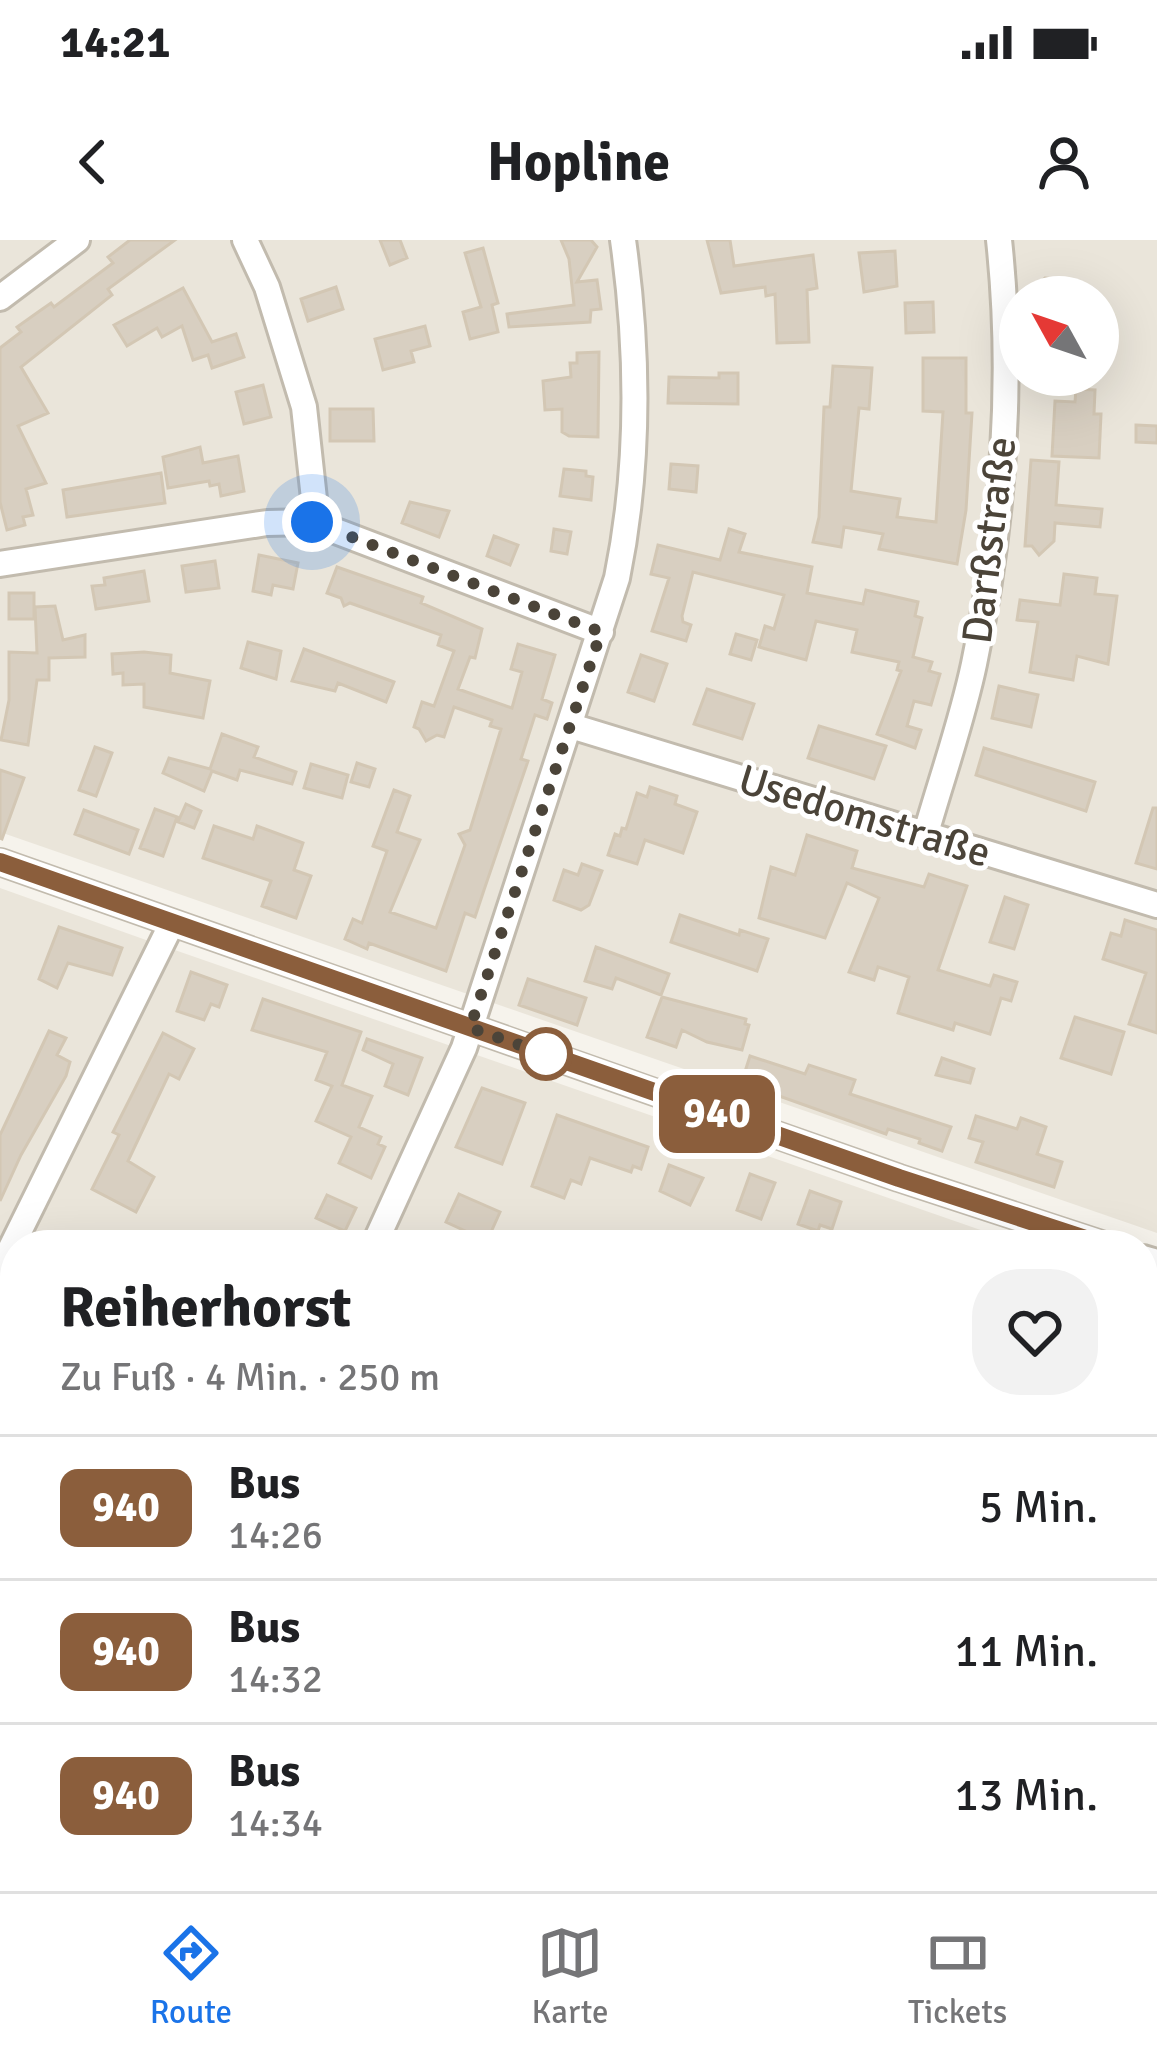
<!DOCTYPE html>
<html lang="de">
<meta charset="utf-8">
<style>
:root{--surface:#fff;--page:#f2f2f2;--text:#202124;--muted:#757577;--line:#e0e0e0;--accent:#1a73e8}
body{margin:0;font-family:Signika,sans-serif;background:var(--page);color:var(--text);height:100vh;display:flex;flex-direction:column;font-size:45px;white-space:nowrap}
*{box-sizing:border-box;margin:0}
p{font-size:39px;color:var(--muted)}
.icon{flex:none;width:66px;height:66px;fill:none;stroke:currentColor;stroke-width:2;stroke-linecap:round;stroke-linejoin:round}
.map{position:relative;flex:1;overflow:hidden}
.details{position:absolute;left:0px;top:990px;width:1158px;height:663px;display:flex;flex-direction:column;background:var(--surface);border-radius:48px 48px 0 0;box-shadow:0 12px 48px #0002}
.details>*{flex:none}
.badge{padding:0 24px;border-radius:18px;font-size:42px;line-height:78px}
.needle{width:78px;rotate:310deg}
.tools{position:absolute;left:999px;top:36px;display:grid;gap:24px}
.tools a{display:grid;place-items:center;width:120px;height:120px;border-radius:50%;background:var(--surface);box-shadow:0 12px 48px #0002;font-size:60px}
.you{position:absolute;width:60px;height:60px;margin:-30px;border:9px solid #fff;border-radius:50%;background:#1a73e8;box-shadow:0 0 0 18px #1a73e833}
.map>.badge{position:absolute;translate:-50% -50%;box-shadow:0 0 0 6px #fff}
.round{display:grid;place-items:center;flex:none;width:126px;height:126px;border-radius:48px;background:var(--page)}
.summary{display:flex;align-items:center;justify-content:space-between;height:204px;padding:0 60px}
h1{font-size:57px;font-weight:700;line-height:90px}
ul{padding:0;list-style:none}
li{display:flex;align-items:center;gap:36px;height:144px;padding:0 60px;border-top:3px solid var(--line)}
li div{flex:1}
li b{display:block;font-size:45px}
li em{font-style:normal}
li .badge{min-width:132px;font-weight:700;text-align:center}
.status{display:flex;justify-content:space-between;align-items:center;height:84px;padding:0 60px;background:var(--surface);direction:ltr}
.status svg{height:33px;fill:currentColor}
header{display:flex;justify-content:space-between;align-items:center;height:156px;padding:0 60px;background:var(--surface);font-size:54px;font-weight:700}
.dock{display:flex;justify-content:space-around;align-items:center;height:168px;border-top:3px solid var(--line);background:var(--surface);font-size:33px;color:var(--muted)}
.dock a{display:grid;justify-items:center;gap:6px}
.dock .active{color:var(--accent)}
.map>svg:first-child{display:block}
</style>
<div class="status"><b>14:21</b><svg viewBox="0 0 49 12"><path d="M0 12V9h3v3zM5 12V6h3v6zM10 12V3h3v9zM15 12V0h3v12zM26 1h20v11H26zM47 4h2v5h-2z"/></svg></div>
<header><svg class="icon" aria-label="back" viewBox="0 0 24 24"><path d="M15 5l-7 7 7 7"/></svg>Hopline<svg class="icon" aria-label="person" viewBox="0 0 24 24"><circle cx="12" cy="8" r="4"/><path d="M4 21q1-7 8-7t8 7"/></svg></header>
<div class="map">
<svg width="1157" height="1651" viewBox="0 0 1157 1651">
<rect width="100%" height="100%" fill="#f6f3ec"/>
<path fill="#eae5da" fill-rule="evenodd" d="M0,0H1157V993L0,592ZM1020,57H1098V135H1020Z
M0,648L146,700L1024,1005H15L0,1017Z
M15,1042V1638H1143V1043L1157,1047V1651H0V1072Z"/>
<path fill="#d8cfc1" stroke="#d3c7b4" stroke-width="3" d="M130,0H175L108,49L112,55L21,127L48,173L18,186L46,243L26,249L33,275L23,277L25,285L7,290L0,262V108L21,92L17,87L41,70L51,63L54,67L113,23L108,17Z
M380,0H400L407,18L390,25Z
M561,0H591L597,7L577,42L597,40L601,69L591,70L590,82L509,87L507,74L574,65L569,19Z
M707,0H730L734,26L813,15L817,48L807,50L809,102L777,103L775,54L766,56L765,47L721,53Z
M483,8L498,63L492,65L498,92L470,99L463,72L481,67L465,13Z
M895,11L897,46L864,52L859,13Z
M1045,38L1064,40L1065,57H1026Z
M336,47L343,69L308,81L301,59Z
M183,48L212,102L236,94L244,117L212,128L208,115L193,120L182,86L162,97L157,88L127,106L114,85Z
M933,62L934,92L906,93L905,63Z
M425,86L430,106L411,111L414,122L383,130L375,99Z
M599,112L598,197L569,196L562,192V169L545,170L543,141L571,137L570,123H577V113Z
M923,118H966V173H972L966,270L957,324L879,309L883,294L844,287L841,307L813,302L819,277L824,167H830L833,126L872,128L869,169L859,168L851,251L900,259L897,277L936,282L943,172L923,171Z
M719,133H738V164L668,163L669,137L719,138Z
M263,145L271,177L244,184L236,152Z
M1076,149L1095,150L1094,174H1101L1099,218L1052,216L1055,161L1075,162Z
M330,169H373L374,201H330Z
M1136,185L1157,186V203L1136,202Z
M200,207L203,223L238,216L244,251L221,256L219,244L210,246L209,241L168,248L163,217Z
M1031,220L1059,222L1056,265L1102,269L1100,287L1055,283L1054,301L1039,315L1032,306H1025Z
M671,224L698,226L696,252L669,249Z
M564,229L586,231V236L593,237L591,260L560,256Z
M161,233L165,263L67,277L63,250Z
M410,262L449,271L439,297L402,283Z
M554,289L571,292L567,314L551,311Z
M729,289L745,294L739,312L812,327L807,353L863,364L866,350L918,362L915,376L922,378L913,417L932,422L929,431L940,434L931,465L914,461L907,486L921,490L915,508L877,494L901,431L897,430L899,422L852,412L857,390L816,381L806,420L759,407L765,386L774,389L784,355L693,332L682,376L683,382L691,385L686,401L652,391L669,338L651,334L658,305L720,320Z
M494,296L518,305L510,325L487,316Z
M259,315L298,323L293,349L273,345L271,355L253,351Z
M215,321L219,348L186,352L182,326Z
M337,327L423,357L421,363L482,389L475,418L470,417L458,449L512,468L522,432L511,429L518,404L555,415L542,459L552,463L547,479L535,475L521,519L528,521L484,650L475,677L465,673L446,731L369,703L367,709L345,699L353,679L362,683L387,611L373,606L394,550L410,556L397,592L420,600L390,672L436,688L465,605L459,594L470,590L501,489L490,486L492,480L454,467L444,497L437,495L426,501L419,489L414,487L422,462L434,466L454,411L438,405L441,395L350,363L344,366L341,358L327,353Z
M144,331L149,361L96,369L92,346L105,345L104,338Z
M1064,334L1097,338L1095,354L1117,356L1108,424L1077,416L1073,440L1030,432L1038,382L1017,380L1020,360L1060,365Z
M9,353H34V379H9Z
M55,366L63,400L85,395V417L49,418V440H37L28,505L1,500L9,460V412L37,413L35,367Z
M736,394L757,400L751,420L730,414Z
M248,402L281,411L276,439L241,428Z
M304,409L394,442L386,462L338,443L335,451L292,441Z
M144,412L171,415L170,433L210,441L203,478L144,467V444L123,445V433L113,434L112,414Z
M641,415L667,424L654,461L628,452Z
M999,446L1038,455L1031,487L992,478Z
M707,449L754,464L742,499L694,484Z
M819,486L886,506L874,539L808,518Z
M222,494L258,507L254,517L296,532L292,544L240,530L237,540L212,531L204,551L163,533L169,518L210,529Z
M95,507L112,513L96,556L79,550Z
M984,508L1095,542L1086,571L976,535Z
M357,523L375,529L369,547L351,542Z
M311,524L348,535L342,558L304,548Z
M0,530L24,538L2,599L0,598Z
M650,547L677,556L675,564L697,572L683,613L645,600L637,624L608,615L615,594L620,596L622,588L626,589L637,553L647,557Z
M186,564L201,571L194,588L178,582Z
M1153,568H1157V629L1136,623Z
M155,569L177,577L163,616L140,608Z
M84,570L138,590L129,614L75,594Z
M214,586L253,599L257,586L303,603L294,630L311,636L296,678L262,666L271,641L203,618Z
M807,595L857,611L852,628L924,647L929,634L967,646L938,730L990,746L994,735L1017,742L1011,761L1001,758L990,794L955,783L953,790L898,773L909,737L878,727L874,740L849,732L879,658L847,643L825,698L759,678L771,627L795,635Z
M582,624L602,631L589,665L581,670L554,660L564,630L578,635Z
M1005,657L1028,665L1014,709L990,702Z
M680,675L739,695L740,690L768,699L757,731L671,702Z
M1125,680L1157,690V793L1129,784L1146,733L1103,719L1111,693L1121,696Z
M59,687L122,708L112,735L68,723L57,748L39,739Z
M596,707L669,734L661,755L616,738L612,749L585,741Z
M191,732L227,745L219,767L211,764L204,780L177,771Z
M528,739L586,758L577,785L519,765Z
M662,757L746,779L745,784L749,785L742,810L707,802L682,790L676,807L647,797Z
M263,759L361,792L342,845L372,856L359,887L381,897L378,904L385,907L371,938L339,923L351,897L316,881L332,846L316,840L327,812L252,790Z
M1075,777L1124,792L1111,834L1061,818Z
M49,791L66,798L57,815L70,822L66,836L21,915L0,961V895Z
M163,793L194,809L179,839L169,834L128,921L154,937L136,972L92,949L119,895L113,892Z
M367,799L422,818L408,855L385,846L393,824L363,810Z
M750,816L805,834L809,825L855,840L850,854L951,887L942,911L919,903L920,899L888,889L886,894L751,846L742,841Z
M942,818L974,829L970,843L936,835Z
M482,848L525,863L502,924L456,907Z
M557,875L648,907L641,929L633,926L631,932L590,918L581,944L571,940L564,958L532,946Z
M976,876L1017,889L1021,878L1046,887L1037,914L1062,922L1054,947L976,922L983,902L969,898Z
M669,925L703,938L690,965L660,951Z
M750,934L775,943L761,979L737,970Z
M810,951L841,962L832,989L820,985L818,991L798,984Z
M459,954L500,972L487,1001L446,982Z
M327,955L356,968L345,991L316,978Z"/>
<g fill="none" stroke-linecap="round" stroke-linejoin="round">
<g stroke="#c2bbae" stroke-width="30">
<path id="minor" d="M245,0L267,47L304,167L315,268L312,282
M0,58L77,0
M0,324L267,283L312,282L601,392
M571,486L1157,665
M926,593C942,537 962,481 974,424C1003,287 1014,139 999,0
M0,622L899,938L1104,1005
M374,1005L464,808L617,338C640,225 639,114 623,0
M1143,1018L1157,1022
M0,1030L172,683
M1143,1399L1157,1405
M0,1433L15,1417
M338,1651L349,1638
M804,1651L814,1638"/>
</g>
<use href="#minor" stroke="#fff" stroke-width="24"/>
</g>
<g fill="none" stroke-linecap="round" stroke-linejoin="round">
<g stroke="#fff" stroke-width="27">
<path id="line" d="M0,622L899,938L1104,1005"/>
</g>
<use href="#line" stroke="#8b5e3c" stroke-width="18"/>
<path stroke="#4b4439" stroke-width="12" stroke-dasharray="0 21.6" d="M312,282L601,392L470,788L546,814"/>
</g>
<circle fill="#fff" stroke="#8b5e3c" stroke-width="6" cx="546" cy="814" r="24"/>
<g text-anchor="middle" stroke-width="10" stroke-linejoin="round" paint-order="stroke">
<g font-size="42" fill="#4b4439" stroke="#fff">
<text transform="translate(988 300) rotate(-83)" y="15">Darßstraße</text>
<text transform="translate(865 575) rotate(17)" y="15">Usedomstraße</text>
</g>
</g>
</svg>
<div class="tools">
<a><svg class="needle" viewBox="-14 -14 28 28"><path d="M0-13l5 13h-10z" fill="#e53935"/><path d="M0 13l5-13h-10z" fill="#757577"/></svg></a>
</div>
<div class="you" style="left:312px;top:282px"></div>
<b class="badge" style="left:717px;top:874px;background:#8b5e3c;color:#fff">940</b>
<section class="details">
<div class="summary"><div><h1>Reiherhorst</h1><p>Zu Fuß · 4 Min. · 250 m</p></div><a class="round"><svg class="icon" aria-label="heart" viewBox="0 0 24 24"><path d="M12 20l-8-8c-3-5 5-10 8-4 3-6 11-1 8 4z"/></svg></a></div>
<ul>
<li><span class="badge" style="background:#8b5e3c;color:#fff">940</span><div><b>Bus</b><p>14:26</p></div><em>5 Min.</em></li>
<li><span class="badge" style="background:#8b5e3c;color:#fff">940</span><div><b>Bus</b><p>14:32</p></div><em>11 Min.</em></li>
<li><span class="badge" style="background:#8b5e3c;color:#fff">940</span><div><b>Bus</b><p>14:34</p></div><em>13 Min.</em></li>
</ul>
</section>
</div>
<nav class="dock">
<a class="active"><svg class="icon" aria-label="directions" viewBox="0 0 24 24"><path d="M12 3l9 9-9 9-9-9zM9 14v-3h6M13 9l2 2-2 2"/></svg>Route</a>
<a><svg class="icon" aria-label="map" viewBox="0 0 24 24"><path d="M3 6l6-2 6 2 6-2v14l-6 2-6-2-6 2zM9 4v14M15 6v14"/></svg>Karte</a>
<a><svg class="icon" aria-label="tickets" viewBox="0 0 24 24"><path d="M3 7h18v10H3zM15 7v10"/></svg>Tickets</a>
</nav>
